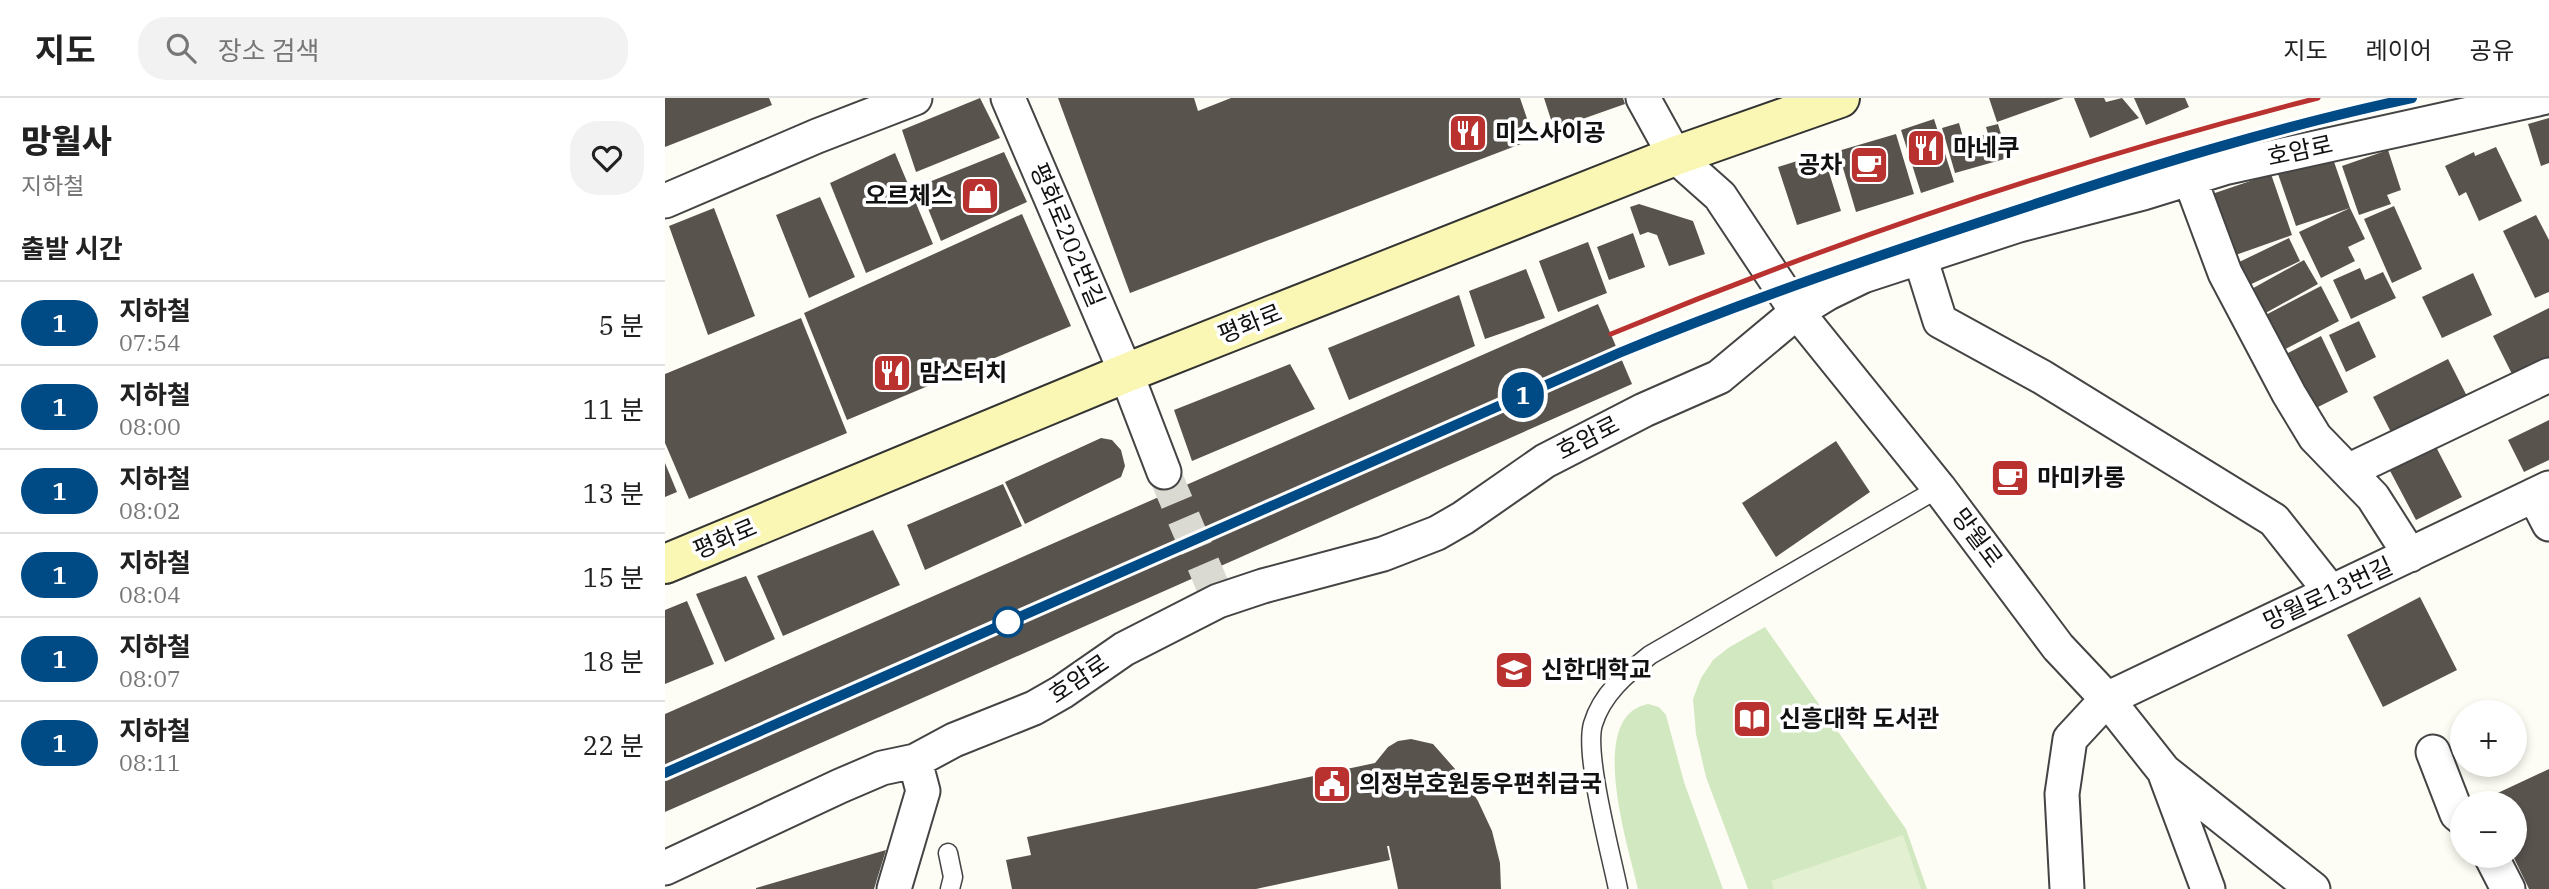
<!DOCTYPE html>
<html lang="ko">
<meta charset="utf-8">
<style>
:root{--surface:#fff;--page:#f2f2f2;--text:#222;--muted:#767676;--line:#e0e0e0}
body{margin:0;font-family:"IBM Plex Serif","Noto Sans KR",serif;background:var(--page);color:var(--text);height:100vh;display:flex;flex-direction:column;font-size:26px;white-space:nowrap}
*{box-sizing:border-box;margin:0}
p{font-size:23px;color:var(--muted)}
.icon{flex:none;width:38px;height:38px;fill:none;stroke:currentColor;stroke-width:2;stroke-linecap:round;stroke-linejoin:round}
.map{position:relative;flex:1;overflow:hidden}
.details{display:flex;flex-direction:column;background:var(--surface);width:665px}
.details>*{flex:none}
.badge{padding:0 14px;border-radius:23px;font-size:24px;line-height:46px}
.controls{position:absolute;left:1785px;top:602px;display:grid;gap:14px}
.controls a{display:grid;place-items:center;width:77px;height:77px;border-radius:50%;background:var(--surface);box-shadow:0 4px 10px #0003;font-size:35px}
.map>.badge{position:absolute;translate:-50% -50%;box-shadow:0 0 0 4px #fff}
h2{padding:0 21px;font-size:26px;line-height:63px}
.round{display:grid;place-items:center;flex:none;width:74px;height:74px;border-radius:28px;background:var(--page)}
.overview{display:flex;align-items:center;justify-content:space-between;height:119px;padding:0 21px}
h1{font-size:33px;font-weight:800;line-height:52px}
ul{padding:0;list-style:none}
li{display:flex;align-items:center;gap:21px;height:84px;padding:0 21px;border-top:2px solid var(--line)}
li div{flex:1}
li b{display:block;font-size:26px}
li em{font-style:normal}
li .badge{min-width:77px;font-weight:700;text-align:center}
header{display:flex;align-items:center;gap:42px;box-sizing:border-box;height:98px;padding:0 35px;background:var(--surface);border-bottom:2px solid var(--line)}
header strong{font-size:33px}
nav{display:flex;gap:38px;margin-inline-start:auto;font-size:24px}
.search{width:490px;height:63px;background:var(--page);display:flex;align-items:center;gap:18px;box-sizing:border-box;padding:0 24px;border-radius:28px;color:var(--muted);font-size:26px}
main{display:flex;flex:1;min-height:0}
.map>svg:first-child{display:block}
</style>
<header>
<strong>지도</strong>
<div class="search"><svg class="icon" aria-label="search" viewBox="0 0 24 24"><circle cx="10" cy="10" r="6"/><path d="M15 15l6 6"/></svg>장소 검색</div>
<nav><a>지도</a><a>레이어</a><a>공유</a></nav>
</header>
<main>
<section class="details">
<div class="overview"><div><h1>망월사</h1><p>지하철</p></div><a class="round"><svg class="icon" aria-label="heart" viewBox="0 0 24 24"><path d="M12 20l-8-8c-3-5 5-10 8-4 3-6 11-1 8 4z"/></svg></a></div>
<h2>출발 시간</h2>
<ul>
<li><span class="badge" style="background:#004a85;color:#fff">1</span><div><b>지하철</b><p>07:54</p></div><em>5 분</em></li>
<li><span class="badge" style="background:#004a85;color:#fff">1</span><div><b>지하철</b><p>08:00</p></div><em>11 분</em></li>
<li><span class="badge" style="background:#004a85;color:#fff">1</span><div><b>지하철</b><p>08:02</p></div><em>13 분</em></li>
<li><span class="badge" style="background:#004a85;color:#fff">1</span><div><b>지하철</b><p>08:04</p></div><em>15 분</em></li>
<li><span class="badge" style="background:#004a85;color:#fff">1</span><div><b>지하철</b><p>08:07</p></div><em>18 분</em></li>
<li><span class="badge" style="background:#004a85;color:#fff">1</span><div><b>지하철</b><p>08:11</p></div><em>22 분</em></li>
</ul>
</section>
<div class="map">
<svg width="1884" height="791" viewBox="0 0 1884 791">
<rect width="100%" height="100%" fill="#fefdf5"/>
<path fill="#d2e8c0" d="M1100,529L1241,731L1262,791H1083L1041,679L1031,636L1028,601L1036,580L1048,562L1063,550Z
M983,606L994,609L1001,617L1019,684L1058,791H973C964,750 920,618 983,606Z"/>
<path fill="#e3f0d1" d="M1238,737L1256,791H1109L1106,783Z"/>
<path fill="#59534e" d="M0,0H104L107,7L0,49Z
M315,0L335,40L251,74L237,32Z
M393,0H529L533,13L566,0H855L869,41L465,195Z
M879,0H958L960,6L889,31Z
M1324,0H1399L1332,24Z
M1409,0H1439L1441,4L1457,0L1474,20L1425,40Z
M1469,0H1520L1524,9L1481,27Z
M1884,20V65L1876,68L1863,26Z
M1269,21L1289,84L1256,95L1236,32Z
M1294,25L1299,43L1323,36L1321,29L1333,26L1343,60L1290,75L1277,30Z
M1231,36L1249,96L1191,114L1173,53Z
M1831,49L1857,103L1814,123L1801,94L1794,98L1780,68L1809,54L1810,58Z
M1723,52L1736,92L1722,97L1726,106L1694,117L1677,68Z
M339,54L362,104L276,143L254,88Z
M230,55L268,146L201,175L165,85Z
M1158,55L1176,113L1132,127L1113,69Z
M1667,58L1685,110L1631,128L1613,76Z
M1606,76L1627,137L1565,159L1544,97Z
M155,99L190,179L144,200L111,117Z
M974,106L1028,123L1040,156L1004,168L992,137L983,134L975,137L965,109Z
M1729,108L1757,171L1727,185L1699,121Z
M49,110L90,218L43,237L4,128Z
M1685,110L1700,141L1683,149L1690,163L1656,180L1634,134Z
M357,116L406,228L182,322L139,215Z
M1871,117L1884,142V194L1870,200L1838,133Z
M968,135L980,169L944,182L932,149Z
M1624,140L1635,163L1578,190L1568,167Z
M923,144L942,195L893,214L874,163Z
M1639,162L1653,186L1597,217L1583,193Z
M1695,170L1700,182L1718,174L1731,200L1686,221L1668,182Z
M861,171L880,220L820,241L804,193Z
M1808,175L1827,217L1777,240L1757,199Z
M1656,188L1674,223L1609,257L1591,222Z
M794,197L810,248L684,302L663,250Z
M933,206L967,286L0,714V616Z
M1884,210V264L1850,282L1828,238Z
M136,220L182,335L24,401L0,345V276Z
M1694,223L1711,259L1681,274L1664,237Z
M1656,238L1683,294L1645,313L1617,258Z
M1783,261L1805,304L1730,342L1708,299Z
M625,266L650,311L527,363L509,312Z
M1884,322V362L1859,374L1843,342Z
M436,340L447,342L456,352L460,368L456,379L360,426L340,384Z
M1171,343L1205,394L1111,459L1077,405Z
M1769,345L1797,399L1751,422L1723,369Z
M0,365L12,394L0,399Z
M338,386L357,428L260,472L242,427Z
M208,432L235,487L118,538L92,478Z
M81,478L110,541L60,564L31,496Z
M1755,499L1792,572L1718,609L1682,537Z
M22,503L49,566L0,586V512Z
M746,641L768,646L798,680L813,703L827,733L835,765L836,791H733L724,748H722L725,762L591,791H347L341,762L366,757L362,739L710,665L723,649L733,643Z
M1884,671V791H1864L1848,758L1850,705H1824L1822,700Z
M221,752L209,791H91V790Z"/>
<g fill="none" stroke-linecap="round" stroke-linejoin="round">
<path stroke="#dadad3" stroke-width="33" stroke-dasharray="33 17" stroke-linecap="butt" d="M499,374L548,489"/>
<g stroke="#444" stroke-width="21">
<path id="service" d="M283,755L288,779L285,791
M953,791C946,756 919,656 928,626C937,596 961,576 985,557L1274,390"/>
</g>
<g stroke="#444" stroke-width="37">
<path id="minor" d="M343,0L461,275L499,374
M978,0L1010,58L1055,98L1132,214L1274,390L1393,549L1442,601L1499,673L1648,791
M1525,81L1560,175L1624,296L1650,339L1708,399L1745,457
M0,103L152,38L250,0
M1255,159L1275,223L1377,279L1609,422L1666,494
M1683,373L1884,277
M1869,397L1884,426
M1768,654L1792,716L1797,720
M1499,673L1543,791
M1826,758L1843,791
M0,770L175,688L217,670L250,663L289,642L369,610L397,594L459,551L553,503L598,488L718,456L772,435L798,420L880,363L979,312L1054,279L1132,214L1163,195L1198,178L1354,127L1478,95L1559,70L1877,0
M229,791L258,693L250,663
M1402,791L1397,696L1405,641L1442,601L1884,390"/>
</g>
<g stroke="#333" stroke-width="42">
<path id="secondary" d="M0,466L461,275L1010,58L1175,0"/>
</g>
<use href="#service" stroke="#fff" stroke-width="18"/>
<use href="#minor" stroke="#fff" stroke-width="33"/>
<use href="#secondary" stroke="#faf7b5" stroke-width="38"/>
<path stroke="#b93230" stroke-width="5" d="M946,236C1175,141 1413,61 1653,0
M954,255C1085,201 1219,155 1354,111C1483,69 1614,28 1747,0"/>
</g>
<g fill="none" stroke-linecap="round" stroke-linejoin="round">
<g stroke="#fff" stroke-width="16">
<path id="line" d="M0,675L954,255C1082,202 1212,158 1343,115C1476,71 1610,29 1747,0"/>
</g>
<use href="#line" stroke="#004a85" stroke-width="10"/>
</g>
<defs>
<g id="restaurant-square" transform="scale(2.0125)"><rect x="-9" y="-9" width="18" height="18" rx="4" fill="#b93230" stroke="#fff"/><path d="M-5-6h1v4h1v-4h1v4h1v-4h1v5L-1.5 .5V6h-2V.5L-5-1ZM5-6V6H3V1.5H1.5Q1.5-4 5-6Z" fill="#fff"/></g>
<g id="cafe-square" transform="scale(2.0125)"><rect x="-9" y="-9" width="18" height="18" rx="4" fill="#b93230" stroke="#fff"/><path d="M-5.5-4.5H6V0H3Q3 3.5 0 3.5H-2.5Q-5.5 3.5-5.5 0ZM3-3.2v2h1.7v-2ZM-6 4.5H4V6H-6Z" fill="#fff"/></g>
<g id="shop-square" transform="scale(2.0125)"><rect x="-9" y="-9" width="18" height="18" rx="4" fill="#b93230" stroke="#fff"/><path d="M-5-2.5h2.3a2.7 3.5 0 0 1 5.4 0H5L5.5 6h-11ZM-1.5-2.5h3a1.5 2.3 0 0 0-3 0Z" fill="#fff"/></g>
<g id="university-square" transform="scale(2.0125)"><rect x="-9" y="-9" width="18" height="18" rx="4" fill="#b93230" stroke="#fff"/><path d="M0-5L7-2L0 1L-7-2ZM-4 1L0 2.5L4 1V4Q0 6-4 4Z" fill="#fff"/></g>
<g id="library-square" transform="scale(2.0125)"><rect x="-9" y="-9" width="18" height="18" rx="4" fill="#b93230" stroke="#fff"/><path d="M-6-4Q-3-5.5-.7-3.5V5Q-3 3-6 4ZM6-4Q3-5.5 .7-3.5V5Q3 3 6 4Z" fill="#fff"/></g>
<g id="civic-square" transform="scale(2.0125)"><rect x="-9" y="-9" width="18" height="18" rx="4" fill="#b93230" stroke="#fff"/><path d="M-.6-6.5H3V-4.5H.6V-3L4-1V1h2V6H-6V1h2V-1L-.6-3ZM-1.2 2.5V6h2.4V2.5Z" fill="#fff"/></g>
</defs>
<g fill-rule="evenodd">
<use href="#restaurant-square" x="803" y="35"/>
<use href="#restaurant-square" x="1261" y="50"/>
<use href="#cafe-square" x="1204" y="67"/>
<use href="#shop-square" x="315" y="98"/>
<use href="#restaurant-square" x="227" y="275"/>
<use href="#cafe-square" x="1345" y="380"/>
<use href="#university-square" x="849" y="572"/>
<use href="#library-square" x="1087" y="621"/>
<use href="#civic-square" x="667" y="686"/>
</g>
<circle fill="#fff" stroke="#004a85" stroke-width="3.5" cx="343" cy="524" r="14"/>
<g text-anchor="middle" stroke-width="7" stroke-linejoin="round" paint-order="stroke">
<g font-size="24" font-weight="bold" fill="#111" stroke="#fff" text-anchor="start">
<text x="830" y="43">미스사이공</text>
<text x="1288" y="58">마네쿠</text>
<text x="1177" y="75" text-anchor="end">공차</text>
<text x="288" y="106" text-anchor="end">오르체스</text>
<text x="254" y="283">맘스터치</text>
<text x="1372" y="388">마미카롱</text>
<text x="876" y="580">신한대학교</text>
<text x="1114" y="629">신흥대학 도서관</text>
<text x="694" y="694">의정부호원동우편취급국</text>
</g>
<g font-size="24" fill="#111" stroke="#fff">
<text transform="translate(1635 53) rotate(-12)" y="8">호암로</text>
<text transform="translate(402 137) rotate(67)" y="8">평화로202번길</text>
<text transform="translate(585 226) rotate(-22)" y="8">평화로</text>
<text transform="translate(923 340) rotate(-27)" y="8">호암로</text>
<text transform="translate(1312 440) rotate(53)" y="8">망월로</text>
<text transform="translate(60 441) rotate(-23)" y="8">평화로</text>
<text transform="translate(1663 496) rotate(-25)" y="8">망월로13번길</text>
<text transform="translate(414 581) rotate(-34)" y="8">호암로</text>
</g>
</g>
</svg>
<div class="controls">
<a>+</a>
<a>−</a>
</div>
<b class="badge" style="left:858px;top:297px;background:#004a85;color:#fff">1</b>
</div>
</main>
